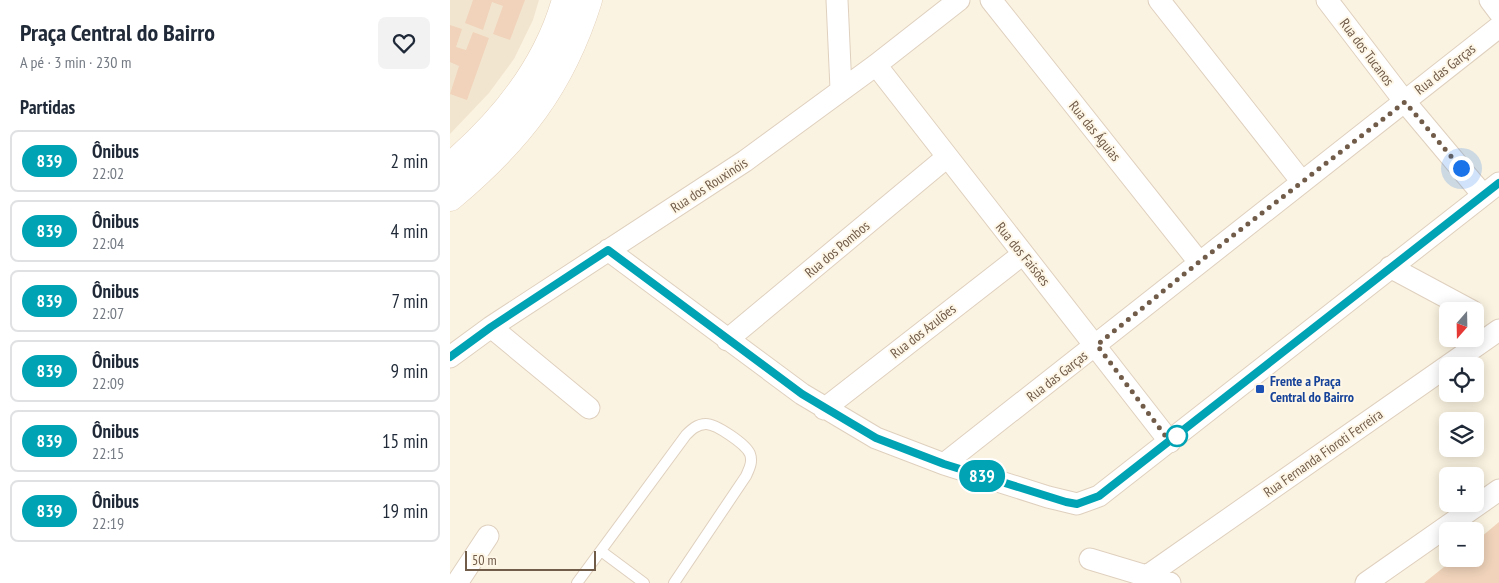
<!DOCTYPE html>
<html lang="pt">
<meta charset="utf-8">
<style>
:root{--surface:#fff;--page:#f2f2f3;--text:#1f2937;--muted:#747a83;--line:#e0e1e3}
body{margin:0;font-family:"PT Sans Narrow",sans-serif;background:var(--page);color:var(--text);height:100vh;display:flex;flex-direction:column;font-size:19px;white-space:nowrap}
*{box-sizing:border-box;margin:0}
p{font-size:16px;color:var(--muted)}
.icon{flex:none;width:28px;height:28px;fill:none;stroke:currentColor;stroke-width:2;stroke-linecap:round;stroke-linejoin:round}
.map{position:relative;flex:1;overflow:hidden}
.details{display:flex;flex-direction:column;background:var(--surface);width:450px}
.details>*{flex:none}
.badge{padding:0 10px;border-radius:16px;font-size:18px;line-height:32px}
.needle{width:32px;rotate:200deg}
.controls{position:absolute;left:989px;top:302px;display:grid;gap:10px}
.controls a{display:grid;place-items:center;width:45px;height:45px;border-radius:8px;background:var(--surface);box-shadow:0 2px 12px #0003;font-size:25px}
.scale{position:absolute;left:15px;bottom:12px;width:131px;box-sizing:border-box;padding-left:5px;border:2px solid #715b49;border-top:0;font-size:14px;line-height:18px;white-space:nowrap;color:#715b49;-webkit-text-stroke:4px #fef7e7;paint-order:stroke}
.you{position:absolute;width:25px;height:25px;margin:-12px;border:4px solid #fff;border-radius:50%;background:#1a73e8;box-shadow:0 0 0 8px #1a73e833}
.map>.badge{position:absolute;translate:-50% -50%;box-shadow:0 0 0 2px #fff}
h2{padding:0 20px;font-size:19px;line-height:45px}
.round{display:grid;place-items:center;flex:none;width:52px;height:52px;border-radius:8px;background:var(--page)}
.overview{display:flex;align-items:center;justify-content:space-between;height:85px;padding:0 20px}
h1{font-size:24px;font-weight:700;line-height:38px}
ul{padding:0;list-style:none}
li{display:flex;align-items:center;gap:15px;height:62px;margin:0 10px 8px;padding:0 10px;border:2px solid var(--line);border-radius:8px}
li div{flex:1}
li b{display:block;font-size:19px}
li em{font-style:normal}
li .badge{min-width:55px;font-weight:700;text-align:center}
main{display:flex;flex:1;min-height:0}
.map>svg:first-child{display:block}
</style>
<main>
<section class="details">
<div class="overview"><div><h1>Praça Central do Bairro</h1><p>A pé · 3 min · 230 m</p></div><a class="round"><svg class="icon" aria-label="heart" viewBox="0 0 24 24"><path d="M12 20l-8-8c-3-5 5-10 8-4 3-6 11-1 8 4z"/></svg></a></div>
<h2>Partidas</h2>
<ul>
<li><span class="badge" style="background:#00a3b4;color:#fff">839</span><div><b>Ônibus</b><p>22:02</p></div><em>2 min</em></li>
<li><span class="badge" style="background:#00a3b4;color:#fff">839</span><div><b>Ônibus</b><p>22:04</p></div><em>4 min</em></li>
<li><span class="badge" style="background:#00a3b4;color:#fff">839</span><div><b>Ônibus</b><p>22:07</p></div><em>7 min</em></li>
<li><span class="badge" style="background:#00a3b4;color:#fff">839</span><div><b>Ônibus</b><p>22:09</p></div><em>9 min</em></li>
<li><span class="badge" style="background:#00a3b4;color:#fff">839</span><div><b>Ônibus</b><p>22:15</p></div><em>15 min</em></li>
<li><span class="badge" style="background:#00a3b4;color:#fff">839</span><div><b>Ônibus</b><p>22:19</p></div><em>19 min</em></li>
</ul>
</section>
<div class="map">
<svg width="1049" height="583" viewBox="0 0 1049 583">
<rect width="100%" height="100%" fill="#fbf3e1"/>
<path fill="#f2e5d0" d="M0,0H89L83,20L64,59L39,93L0,134Z"/>
<path fill="#f0d3ba" d="M23,0H75L60,40L43,34L53,6L42,2L33,30L15,23Z
M0,25L12,29L6,47L16,50L23,32L39,38L17,100L0,94L9,66L0,62Z
M1049,522V583H974L1004,559H1025V542Z"/>
<g fill="none" stroke-linecap="round" stroke-linejoin="round">
<g stroke="#dfd0be" stroke-width="12">
<path id="service" d="M151,551L194,583
M127,583L236,435C241,430 247,424 256,424C266,424 296,444 300,454C303,462 299,469 296,476L224,583"/>
</g>
<g stroke="#dfd0be" stroke-width="23">
<path id="minor" d="M387,0L391,89
M541,0L749,262
M709,0L852,182
M877,0L955,102L1033,195
M1040,0L1049,12
M426,65L720,442
M158,250L352,394L426,438L494,464L598,497L627,504L649,496L1049,183
M940,267L1022,311
M41,327L139,408
M277,340L497,157
M0,357L41,327L295,161L426,65L509,0
M374,409L573,254
M494,464L1049,27
M640,559L720,583
M697,576L1049,330
M7,583L38,536
M916,583L1049,490"/>
</g>
<g stroke="#e1cfb9" stroke-width="29">
<path id="secondary" d="M0,167C53,122 97,68 116,0
M0,197C68,140 111,86 138,0"/>
</g>
<use href="#service" stroke="#fff" stroke-width="10"/>
<use href="#minor" stroke="#fff" stroke-width="21"/>
<use href="#secondary" stroke="#fff" stroke-width="28"/>
</g>
<g fill="none" stroke-linecap="round" stroke-linejoin="round">
<g stroke="#fff" stroke-width="11">
<path id="line" d="M0,357L41,327L158,250L352,394L426,438L494,464L616,502L627,504L649,496L1049,183"/>
</g>
<use href="#line" stroke="#00a3b4" stroke-width="8"/>
<path stroke="#715b49" stroke-width="5" stroke-dasharray="0 9" d="M727,436L720,442L647,345L749,262L955,102L1011,168"/>
</g>
<rect fill="#1a4fb4" stroke="#fef7e7" stroke-width="2" x="805" y="384" width="10" height="10" rx="2.5"/>
<circle fill="#fff" stroke="#00a3b4" stroke-width="2.5" cx="727" cy="436" r="10"/>
<g text-anchor="middle" stroke-width="4" stroke-linejoin="round" paint-order="stroke">
<g font-size="14" fill="#715b49" stroke="#fef7e7">
<text transform="translate(917 52) rotate(53)" y="5">Rua dos Tucanos</text>
<text transform="translate(995 69) rotate(-38)" y="5">Rua das Garças</text>
<text transform="translate(645 131) rotate(51)" y="5">Rua das Águias</text>
<text transform="translate(259 185) rotate(-33)" y="5">Rua dos Rouxinóis</text>
<text transform="translate(387 249) rotate(-40)" y="5">Rua dos Pombos</text>
<text transform="translate(573 254) rotate(51)" y="5">Rua dos Faisões</text>
<text transform="translate(473 331) rotate(-38)" y="5">Rua dos Azulões</text>
<text transform="translate(607 376) rotate(-38)" y="5">Rua das Garças</text>
<text transform="translate(873 453) rotate(-35)" y="5">Rua Fernanda Fioroti Ferreira</text>
</g>
<g font-size="14" font-weight="bold" fill="#164399" stroke="#fef7e7" text-anchor="start">
<text x="820" y="386">Frente a Praça<tspan x="820" dy="16">Central do Bairro</tspan></text>
</g>
</g>
</svg>
<div class="controls">
<a><svg class="needle" viewBox="-14 -14 28 28"><path d="M0-13l5 13h-10z" fill="#e53935"/><path d="M0 13l5-13h-10z" fill="#747a83"/></svg></a>
<a><svg class="icon" aria-label="locate" viewBox="0 0 24 24"><circle cx="12" cy="12" r="6"/><path d="M12 2v4M12 18v4M2 12h4M18 12h4"/></svg></a>
<a><svg class="icon" aria-label="layers" viewBox="0 0 24 24"><path d="M12 4l9 5-9 5-9-5zM3 14l9 5 9-5"/></svg></a>
<a>+</a>
<a>−</a>
</div>
<div class="scale">50 m</div>
<div class="you" style="left:1011px;top:168px"></div>
<b class="badge" style="left:532px;top:476px;background:#00a3b4;color:#fff">839</b>
</div>
</main>
